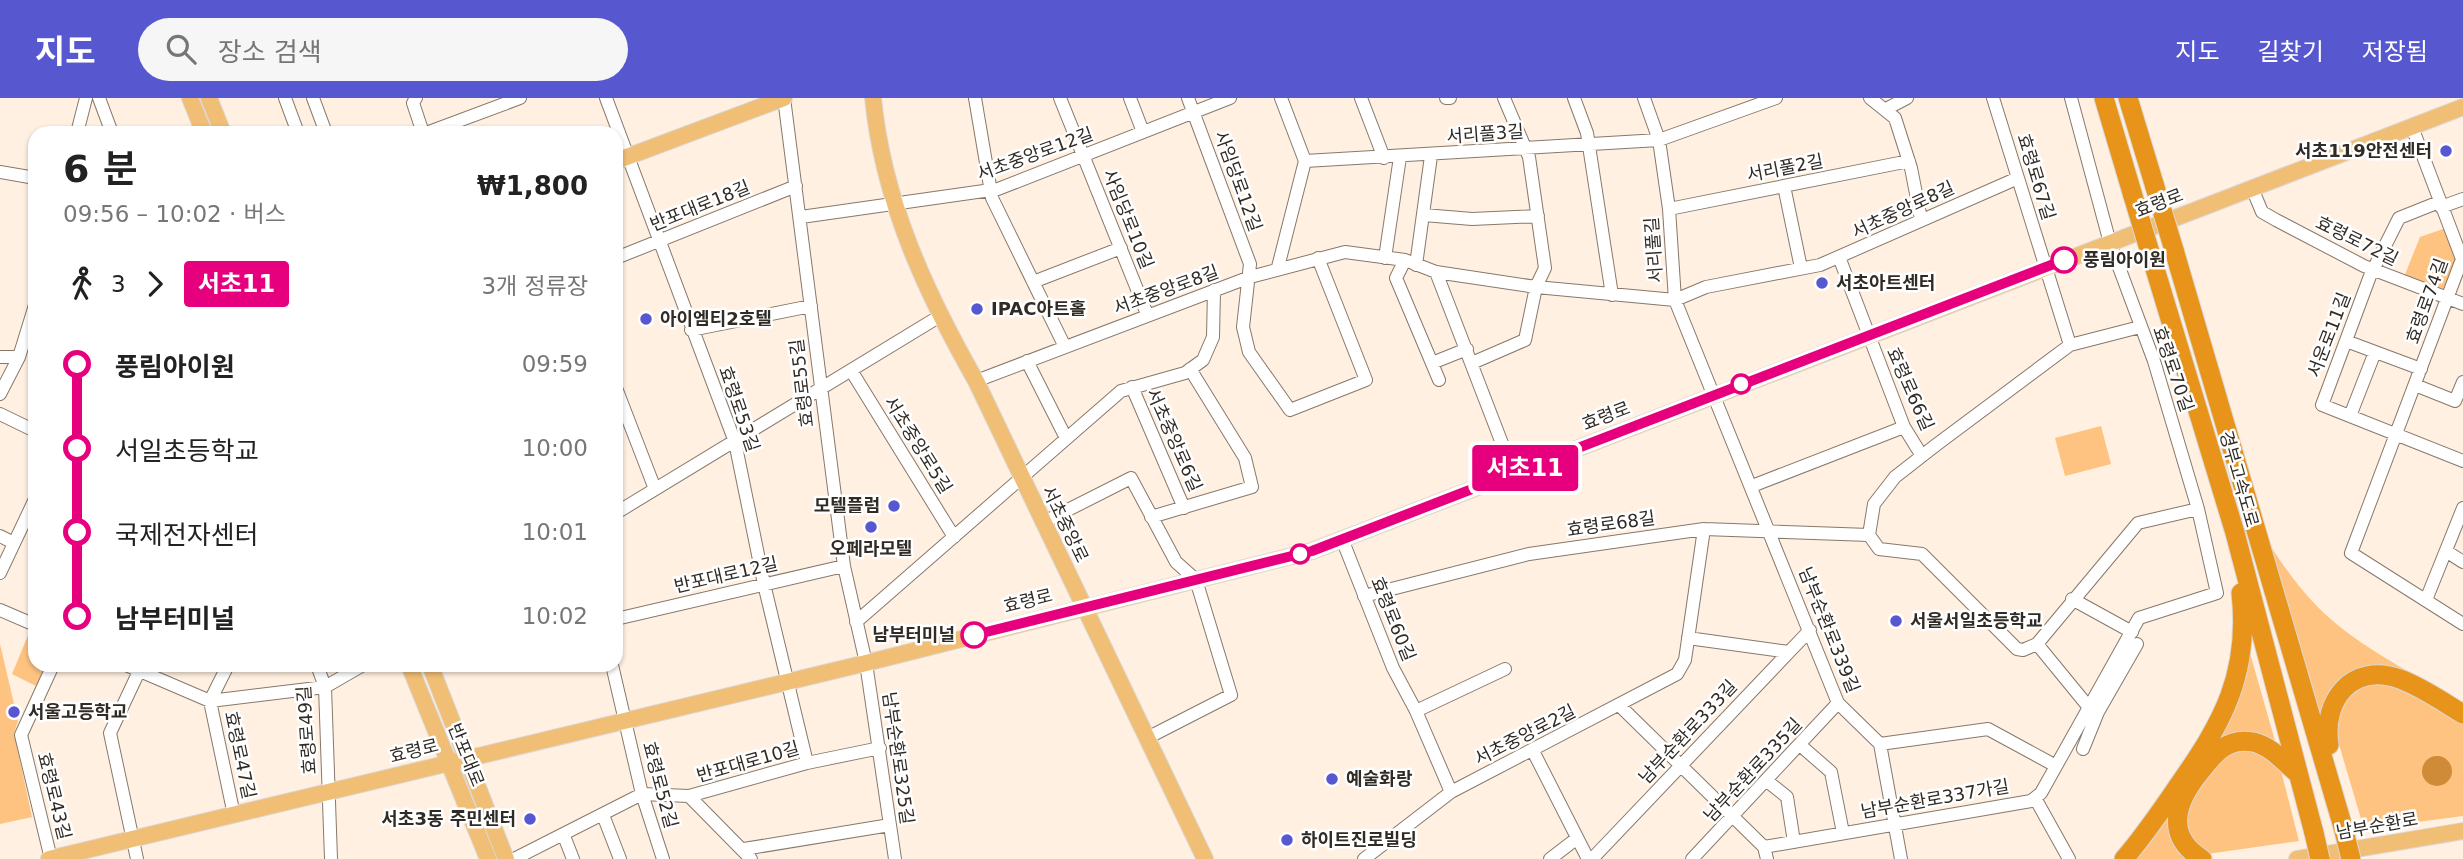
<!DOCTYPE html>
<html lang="ko">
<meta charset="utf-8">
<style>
:root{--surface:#fff;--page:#f6f6f6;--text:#222;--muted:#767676;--accent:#5758d0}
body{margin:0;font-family:"DejaVu Sans","Noto Sans KR",sans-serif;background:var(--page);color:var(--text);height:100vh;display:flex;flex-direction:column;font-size:26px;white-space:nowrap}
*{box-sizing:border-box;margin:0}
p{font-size:23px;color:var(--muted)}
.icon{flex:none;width:38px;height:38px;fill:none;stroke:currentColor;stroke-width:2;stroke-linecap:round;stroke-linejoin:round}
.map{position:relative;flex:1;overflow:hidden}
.details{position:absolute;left:28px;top:28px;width:595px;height:546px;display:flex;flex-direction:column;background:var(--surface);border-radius:21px;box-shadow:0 2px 5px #0004}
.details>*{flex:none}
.badge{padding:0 14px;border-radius:5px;font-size:24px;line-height:46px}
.map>.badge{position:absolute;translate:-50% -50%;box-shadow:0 0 0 4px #fff}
.legs{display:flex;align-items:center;gap:10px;height:77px;padding:0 35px;font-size:23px}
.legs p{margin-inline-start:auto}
.head{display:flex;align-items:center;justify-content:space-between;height:119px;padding:0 35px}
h1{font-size:38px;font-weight:600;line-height:52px}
ul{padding:0 35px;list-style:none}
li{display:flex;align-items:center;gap:24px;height:84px;font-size:26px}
li i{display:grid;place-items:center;width:10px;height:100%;margin:0 9px;background:currentColor}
li i::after{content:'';width:18px;height:18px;margin:-9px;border:5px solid;border-radius:50%;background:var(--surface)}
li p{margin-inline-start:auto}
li:first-child i{background:linear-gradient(#0000 50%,currentColor 0)}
li:last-child i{background:linear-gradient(currentColor 50%,#0000 0)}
header{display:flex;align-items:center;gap:42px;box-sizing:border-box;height:98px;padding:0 35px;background:var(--accent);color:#fff}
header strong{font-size:33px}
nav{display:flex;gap:38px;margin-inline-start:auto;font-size:24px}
.search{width:490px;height:63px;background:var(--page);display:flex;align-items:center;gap:18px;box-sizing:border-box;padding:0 24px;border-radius:38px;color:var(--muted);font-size:26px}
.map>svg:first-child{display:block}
</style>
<header>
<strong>지도</strong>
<div class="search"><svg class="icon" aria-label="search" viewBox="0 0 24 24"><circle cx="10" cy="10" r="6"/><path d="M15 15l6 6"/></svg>장소 검색</div>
<nav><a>지도</a><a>길찾기</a><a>저장됨</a></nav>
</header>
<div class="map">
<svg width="2463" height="761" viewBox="0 0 2463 761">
<rect width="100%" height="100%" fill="#fff0e1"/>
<path fill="#fec281" d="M2446,130L2456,160L2446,187L2440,193L2404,179L2420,139Z
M2101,328L2111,366L2065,378L2055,340Z
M2270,447C2312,513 2342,535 2409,574L2381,571L2324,619H2318Z
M29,535L35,538V567H50L40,590L12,576Z
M0,546L18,623L14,635L32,719L0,726Z
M2248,548L2275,643C2250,629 2236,637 2212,647Z
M2382,582L2463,622V718L2364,731L2333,626L2348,595Z
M2244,647L2279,665L2299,743L2207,756L2185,731L2188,703L2221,659Z
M2177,700L2188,761H2129Z"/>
<path fill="#d08b39" d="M2422 673a15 15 0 1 1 30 0a15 15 0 1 1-30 0Z"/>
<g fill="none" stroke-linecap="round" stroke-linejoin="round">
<g stroke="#86796c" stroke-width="14">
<path id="minor" d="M99,0L112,35
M285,0L298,35
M313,0L326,35
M416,0L413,5L423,35
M606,0L735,344L764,486L807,665
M784,0L844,468L866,565L895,761
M975,0L992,100L1065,249
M1060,0L1147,216
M1130,0L1143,34
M1188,0L1250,166L1243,229L1249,254L1290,312L1366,282L1318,160
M1281,0L1305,63
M1361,0L1384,60
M1446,0H1450
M1574,0L1587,35L1612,197
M1644,0L1659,42L1669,111L1675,202L1838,605L1880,646L1901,761
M1870,0L1895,20L1911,70L1921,121
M1993,0L2070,247
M1886,11L1907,0
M2412,29L2462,161L2351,455L2463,526
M77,35L86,0
M426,35L520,0
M1305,63L1659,42L1776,0
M0,74L35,80
M1784,88L1801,170
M2252,90L2262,114L2276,122L2364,168L2463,206
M2439,104L2399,120L2370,178L2322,307L2463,363
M2441,109L2463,101
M1669,111L1909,63
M1424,117L1472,121L1538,118
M801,119L998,91L1230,0
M1839,159L1904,329L1922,358
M616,160L796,88
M1385,160L1400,59
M1405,162L1396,180L1439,282
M1416,167L1431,58
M1278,169L1305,63
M1436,174L1513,374
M1033,184L1121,150
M691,232L811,208
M2346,243L2421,271
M0,259H19
M1027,263L1066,340
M1432,265L1467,251
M1472,265L1525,242L1536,189L1545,170L1529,59L1504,0
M852,274L954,439
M976,283L1250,179L1345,154L1405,162L1436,174L1536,189L1675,202L1706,189L1820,167L2018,80
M2415,287L2455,303L2463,284
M1132,289L1184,410
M616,290L655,391
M0,296L19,259L35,207
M0,316L35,333
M2350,318L2375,254
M1752,388L1904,329
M616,415L940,218
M1151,419L1252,389L1245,360L1190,271
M1042,425L1131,380L1176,464L1196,482L1231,597L1149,639
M1869,437L1879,451L1922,456L2017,551L2023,552L2037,546L2138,425L2198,411
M0,438L14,445
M1342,441L1393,570L1416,613L1451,694
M2446,453L2463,464
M0,475L35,401
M1364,498L1529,456L1704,431L1869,437L1874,406L1895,379L1936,347L2070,247L2140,229
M2072,501L2132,534
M2426,502L2463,410
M0,512L35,527
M616,521L844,468
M856,524L1121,293L1185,275L1203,262L1213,239L1214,192
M1688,540L1789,554
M2037,546L2096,618L2083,651L2098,614L2137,546
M126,567L210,603L325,589L363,567
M228,567L210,603L234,717
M317,567L325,589L331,761
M612,567L642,696L663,761
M1620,608L1764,749L1767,761
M1416,613L1505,571
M1880,646L1988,631L2056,668
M1800,647L1831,674L1843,735
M1533,653L1588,761
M1767,683L1787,699L1794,744
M689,698L751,761
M2035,700L2069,761
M603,717L620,761
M564,738L573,761
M1764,749L2031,703L2041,695L2139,520L2217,495L2198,411L2154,263L2110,145L2071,0
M744,751L890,727
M51,761L21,637L53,567
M137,761L110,635L142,567
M514,761L642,696L689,698L807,665L880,650
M1364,761L1451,694L1677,576L1685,562L1704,431
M1550,761L1576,741
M1592,761L1810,532
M1692,761L1838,605"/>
</g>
<g stroke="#dad9d8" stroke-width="18">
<path id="major" d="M190,0L204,35
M209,0L223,35
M873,0C883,103 926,195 976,283L1205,761
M616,63L784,0
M409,567L488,761
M430,567L506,761
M49,761L866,565L1312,453L2463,9
M2297,761L2463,733"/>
</g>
<g stroke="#dad9d8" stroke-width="21">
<path id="highway" d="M2104,0L2133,98
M2128,0L2155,89
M2174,152L2343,729
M2152,161L2235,435L2314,735
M2329,647C2322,602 2352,564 2400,581C2422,589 2443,604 2463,616
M2124,761C2144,738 2161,713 2178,688C2223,624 2250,576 2241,495
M2202,761C2163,737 2177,702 2200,674C2214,656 2227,639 2253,644C2271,648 2284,664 2297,675"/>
</g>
<use href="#minor" stroke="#fff" stroke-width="12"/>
<use href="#major" stroke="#f1be75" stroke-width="16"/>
<use href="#highway" stroke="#e89319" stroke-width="19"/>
<g stroke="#dad9d8" stroke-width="21" stroke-linecap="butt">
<path id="highway-bridge" d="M2155,89L2174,152
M2133,98L2152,161
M2343,729L2351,761
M2314,735L2320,761"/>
</g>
<use href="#highway-bridge" stroke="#e89319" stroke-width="19"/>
</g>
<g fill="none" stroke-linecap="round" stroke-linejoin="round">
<g stroke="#fff" stroke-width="16">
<path id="line-1" d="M974,537L1312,453L2064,162"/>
</g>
<use href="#line-1" stroke="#e6007e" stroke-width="10"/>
</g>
<g fill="#5758d0" stroke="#fff" stroke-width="2.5">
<circle cx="2446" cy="53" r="7"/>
<circle cx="1822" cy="185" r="7"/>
<circle cx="977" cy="211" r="7"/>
<circle cx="646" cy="221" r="7"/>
<circle cx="894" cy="408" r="7"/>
<circle cx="871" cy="429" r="7"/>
<circle cx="1896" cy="523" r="7"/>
<circle cx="14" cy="614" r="7"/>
<circle cx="1332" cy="681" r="7"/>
<circle cx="530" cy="721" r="7"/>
<circle cx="1287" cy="742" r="7"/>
</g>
<g fill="#fff" stroke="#e6007e" stroke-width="3.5">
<circle cx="2064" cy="162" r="12"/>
<circle cx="1741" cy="286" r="9"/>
<circle cx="1300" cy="456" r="9"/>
<circle cx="974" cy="537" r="12"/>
</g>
<g text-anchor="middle" stroke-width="5" stroke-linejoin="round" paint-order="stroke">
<g font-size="18" fill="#312b26" stroke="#fff">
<text transform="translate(1485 36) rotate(-4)" y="6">서리풀3길</text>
<text transform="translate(1035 56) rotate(-20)" y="6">서초중앙로12길</text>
<text transform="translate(1785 70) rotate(-11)" y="6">서리풀2길</text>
<text transform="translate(2036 79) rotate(73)" y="6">효령로67길</text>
<text transform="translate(1238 83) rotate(70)" y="6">사임당로12길</text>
<text transform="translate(2159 105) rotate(-21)" y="6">효령로</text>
<text transform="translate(700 108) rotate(-22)" y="6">반포대로18길</text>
<text transform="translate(1903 112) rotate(-25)" y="6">서초중앙로8길</text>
<text transform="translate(1128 121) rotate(68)" y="6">사임당로10길</text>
<text transform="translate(2357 143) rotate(26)" y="6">효령로72길</text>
<text transform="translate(1654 152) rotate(-94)" y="6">서리풀길</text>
<text transform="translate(1166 192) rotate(-20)" y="6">서초중앙로8길</text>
<text transform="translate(2427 203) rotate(-70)" y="6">효령로74길</text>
<text transform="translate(2329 237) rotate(-69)" y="6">서운로11길</text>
<text transform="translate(2173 271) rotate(71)" y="6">효령로70길</text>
<text transform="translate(802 285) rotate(-97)" y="6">효령로55길</text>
<text transform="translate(1910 291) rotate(66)" y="6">효령로66길</text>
<text transform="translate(739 311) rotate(71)" y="6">효령로53길</text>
<text transform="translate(1606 318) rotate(-21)" y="6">효령로</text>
<text transform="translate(1174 342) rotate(66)" y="6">서초중앙로6길</text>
<text transform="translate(918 347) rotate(58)" y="6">서초중앙로5길</text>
<text transform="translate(2239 381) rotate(74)" y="6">경부고속도로</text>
<text transform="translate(1065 426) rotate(64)" y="6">서초중앙로</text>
<text transform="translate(1611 426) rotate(-8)" y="6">효령로68길</text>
<text transform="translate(726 477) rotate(-13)" y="6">반포대로12길</text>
<text transform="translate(1028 503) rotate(-14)" y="6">효령로</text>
<text transform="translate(1393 521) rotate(68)" y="6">효령로60길</text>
<text transform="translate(1829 532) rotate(68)" y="6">남부순환로339길</text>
<text transform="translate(307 632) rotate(-94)" y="6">효령로49길</text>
<text transform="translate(1688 634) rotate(-47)" y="6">남부순환로333길</text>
<text transform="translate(1525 637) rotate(-27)" y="6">서초중앙로2길</text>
<text transform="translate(414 653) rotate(-14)" y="6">효령로</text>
<text transform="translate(240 657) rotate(78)" y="6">효령로47길</text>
<text transform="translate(466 657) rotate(68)" y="6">반포대로</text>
<text transform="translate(898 660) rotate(82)" y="6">남부순환로325길</text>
<text transform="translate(748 664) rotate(-16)" y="6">반포대로10길</text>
<text transform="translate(1753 672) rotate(-47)" y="6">남부순환로335길</text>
<text transform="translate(660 687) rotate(75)" y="6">효령로52길</text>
<text transform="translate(54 698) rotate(76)" y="6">효령로43길</text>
<text transform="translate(1935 701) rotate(-10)" y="6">남부순환로337가길</text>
<text transform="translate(2377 728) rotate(-10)" y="6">남부순환로</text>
</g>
<g font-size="18" font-weight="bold" fill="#312b26" stroke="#fff" text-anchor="start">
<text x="2432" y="59" text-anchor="end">서초119안전센터</text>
<text x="1836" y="191">서초아트센터</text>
<text x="991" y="217">IPAC아트홀</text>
<text x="660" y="227">아이엠티2호텔</text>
<text x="880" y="414" text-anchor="end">모텔플럼</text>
<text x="871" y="457" text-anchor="middle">오페라모텔</text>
<text x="1910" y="529">서울서일초등학교</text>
<text x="28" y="620">서울고등학교</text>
<text x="1346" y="687">예술화랑</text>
<text x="516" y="727" text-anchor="end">서초3동 주민센터</text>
<text x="1301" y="748">하이트진로빌딩</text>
</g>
<g font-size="18" font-weight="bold" fill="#312b26" stroke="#fff" text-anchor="start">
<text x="2083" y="168">풍림아이원</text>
<text x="955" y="543" text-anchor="end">남부터미널</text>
</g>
</g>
</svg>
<b class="badge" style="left:1525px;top:370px;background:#e6007e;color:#fff">서초11</b>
<section class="details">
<div class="head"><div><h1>6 분</h1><p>09:56 – 10:02 · 버스</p></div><b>₩1,800</b></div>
<div class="legs"><svg class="icon" aria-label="walk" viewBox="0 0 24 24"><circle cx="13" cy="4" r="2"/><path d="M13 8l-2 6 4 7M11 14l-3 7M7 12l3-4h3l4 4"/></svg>3<svg class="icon" aria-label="forward" viewBox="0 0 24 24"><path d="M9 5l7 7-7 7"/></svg><b class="badge" style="background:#e6007e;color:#fff">서초11</b><p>3개 정류장</p></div>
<ul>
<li><i style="color:#e6007e"></i><b>풍림아이원</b><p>09:59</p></li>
<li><i style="color:#e6007e"></i><span>서일초등학교</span><p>10:00</p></li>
<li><i style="color:#e6007e"></i><span>국제전자센터</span><p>10:01</p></li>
<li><i style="color:#e6007e"></i><b>남부터미널</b><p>10:02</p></li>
</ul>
</section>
</div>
